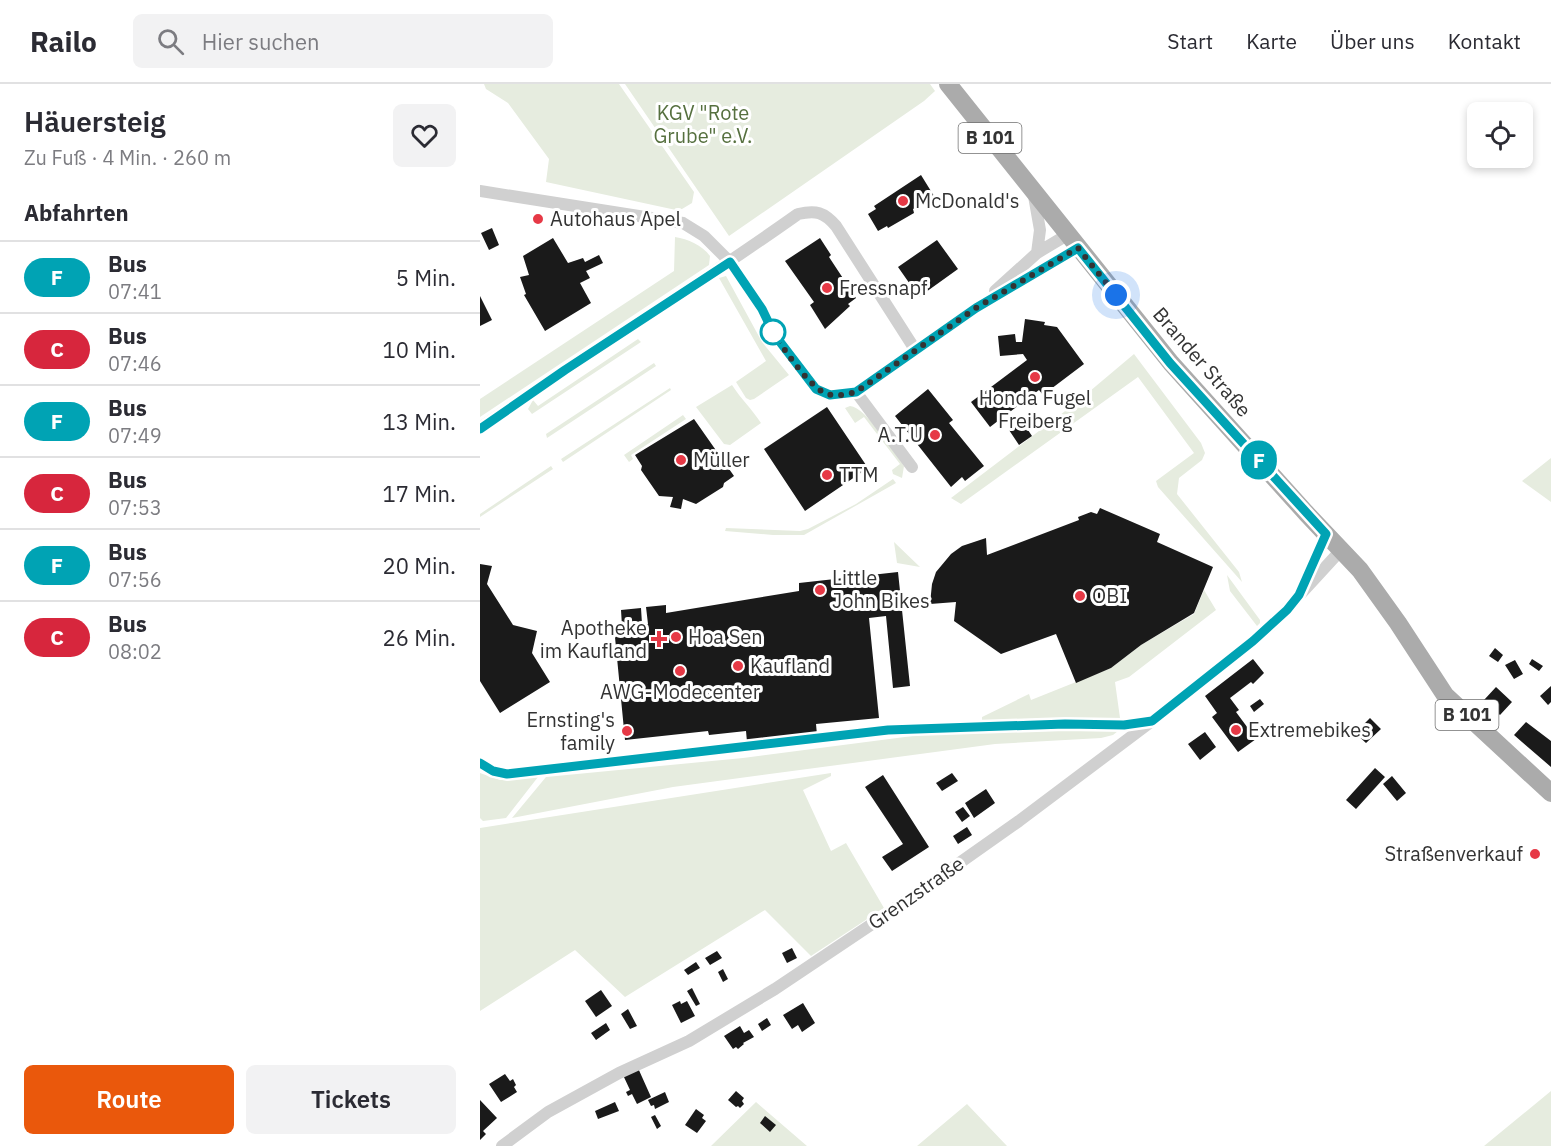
<!DOCTYPE html>
<html lang="de">
<meta charset="utf-8">
<style>
:root{--surface:#fff;--page:#f2f2f3;--text:#2b2b33;--muted:#7c7c81;--line:#e1e1e2;--accent:#ea580c}
body{margin:0;font-family:"IBM Plex Sans",sans-serif;background:var(--page);color:var(--text);height:100vh;display:flex;flex-direction:column;font-size:22px;white-space:nowrap}
*{box-sizing:border-box;margin:0}
p{font-size:20px;color:var(--muted)}
.icon{flex:none;width:33px;height:33px;fill:none;stroke:currentColor;stroke-width:2;stroke-linecap:round;stroke-linejoin:round}
.map{position:relative;flex:1;overflow:hidden}
.side{display:flex;flex-direction:column;background:var(--surface);width:480px}
.side>*{flex:none}
.badge{padding:0 12px;border-radius:20px;font-size:21px;line-height:39px}
.fabs{position:absolute;left:987px;top:18px;display:grid;gap:12px}
.fabs a{display:grid;place-items:center;width:66px;height:66px;border-radius:9px;background:var(--surface);box-shadow:0 3px 9px #0003;font-size:30px}
.you{position:absolute;width:30px;height:30px;margin:-15px;border:4px solid #fff;border-radius:50%;background:#1a73e8;box-shadow:0 0 0 9px #1a73e833}
.map>.badge{position:absolute;translate:-50% -50%;box-shadow:0 0 0 3px #fff}
h2{padding:0 24px;font-size:22px;line-height:54px}
.round{display:grid;place-items:center;flex:none;width:63px;height:63px;border-radius:9px;background:var(--page)}
.head{display:flex;align-items:center;justify-content:space-between;height:102px;padding:0 24px}
h1{font-size:28px;font-weight:600;line-height:45px}
.primary-button{display:flex;gap:12px;margin-top:auto;padding:12px 24px}
.primary-button a{flex:1;height:69px;border-radius:9px;background:var(--accent);color:#fff;font-size:24px;font-weight:600;line-height:69px;text-align:center}
.primary-button a+a{background:var(--page);color:var(--text)}
ul{padding:0;list-style:none}
li{display:flex;align-items:center;gap:18px;height:72px;padding:0 24px;border-top:2px solid var(--line)}
li div{flex:1}
li b{display:block;font-size:22px}
li em{font-style:normal}
li .badge{min-width:66px;font-weight:700;text-align:center}
header{display:flex;align-items:center;gap:36px;box-sizing:border-box;height:84px;padding:0 30px;background:var(--surface);border-bottom:2px solid var(--line)}
header strong{font-size:28px}
nav{display:flex;gap:33px;margin-inline-start:auto;font-size:21px}
.search{width:420px;height:54px;background:var(--page);display:flex;align-items:center;gap:15px;box-sizing:border-box;padding:0 21px;border-radius:9px;color:var(--muted);font-size:22px}
main{display:flex;flex:1;min-height:0}
.map>svg:first-child{display:block}
</style>
<header>
<strong>Railo</strong>
<div class="search"><svg class="icon" aria-label="search" viewBox="0 0 24 24"><circle cx="10" cy="10" r="6"/><path d="M15 15l6 6"/></svg>Hier suchen</div>
<nav><a>Start</a><a>Karte</a><a>Über uns</a><a>Kontakt</a></nav>
</header>
<main>
<section class="side">
<div class="head"><div><h1>Häuersteig</h1><p>Zu Fuß · 4 Min. · 260 m</p></div><a class="round"><svg class="icon" aria-label="heart" viewBox="0 0 24 24"><path d="M12 20l-8-8c-3-5 5-10 8-4 3-6 11-1 8 4z"/></svg></a></div>
<h2>Abfahrten</h2>
<ul>
<li><span class="badge" style="background:#00a3b4;color:#fff">F</span><div><b>Bus</b><p>07:41</p></div><em>5 Min.</em></li>
<li><span class="badge" style="background:#d7263d;color:#fff">C</span><div><b>Bus</b><p>07:46</p></div><em>10 Min.</em></li>
<li><span class="badge" style="background:#00a3b4;color:#fff">F</span><div><b>Bus</b><p>07:49</p></div><em>13 Min.</em></li>
<li><span class="badge" style="background:#d7263d;color:#fff">C</span><div><b>Bus</b><p>07:53</p></div><em>17 Min.</em></li>
<li><span class="badge" style="background:#00a3b4;color:#fff">F</span><div><b>Bus</b><p>07:56</p></div><em>20 Min.</em></li>
<li><span class="badge" style="background:#d7263d;color:#fff">C</span><div><b>Bus</b><p>08:02</p></div><em>26 Min.</em></li>
</ul>
<div class="primary-button"><a>Route</a><a>Tickets</a></div>
</section>
<div class="map">
<svg width="1071" height="1062" viewBox="0 0 1071 1062">
<rect width="100%" height="100%" fill="#fff"/>
<path fill="#e6ecdf" d="M4,0H139L214,108L212,119L202,125L196,126L66,98L69,75L28,19L6,5Z
M145,0H450L455,7L444,17L249,152Z
M195,153C208,155 222,161 230,172L229,181L0,333V315L194,187Z
M246,192L282,258L309,291L274,315L270,316L266,314L256,298L286,277L239,194Z
M158,255L161,258L52,330L48,325L53,316L58,322Z
M654,270L721,359L725,369L722,376L699,394L697,410L759,488L762,498L678,403L676,397L714,369L658,293L481,420L471,414L597,318Z
M174,279L176,282L67,354L66,350Z
M252,301C261,315 272,325 281,339L250,361L244,360L216,323Z
M190,304L191,306L83,378L81,375Z
M370,322C387,324 414,368 424,382L422,394L413,390L412,386L420,380L384,333L375,339L365,324Z
M203,331L206,335L151,371L153,375L149,378L144,371Z
M1071,374V418L1042,397Z
M71,382L73,385L0,433V430Z
M413,395L416,399L324,451H293L245,447L246,444L320,447L328,445L376,420Z
M414,458L440,483L417,479Z
M747,491L780,536V539L777,542L750,507Z
M724,506L736,526L649,593L635,598L640,634L528,639L502,636V633L549,610L551,616L631,584L661,561L714,530Z
M502,643L638,647L633,651L621,654L515,660L193,703L32,734L66,693L263,674Z
M0,689L20,696L58,693L26,734L3,737L0,734Z
M351,689V692L323,706L351,767L366,759L404,824L331,872L285,826L145,913L95,866L0,927V744Z
M1071,1007V1062H1004Z
M276,1018L327,1062H231Z
M487,1020L527,1062H437Z"/>
<path fill="#1a1a1a" d="M441,91L454,112L433,125L434,129L408,144L407,142L398,147L388,130L396,125L394,122Z
M12,144L19,161L9,166L1,149Z
M73,154L88,179L103,174L105,178L119,171L123,179L106,187L110,194L100,199L111,219L65,247L44,211L46,210L40,193L49,191L43,172Z
M340,154L351,171L349,173L376,214L368,220L370,222L345,245L330,221L334,218L305,177Z
M457,156L478,185L439,213L418,183Z
M0,212L12,236L0,242Z
M545,235L565,238L564,241L577,243L604,280L563,311L559,306L510,343L491,318L547,276L543,270L520,272L518,252L535,250L536,258H542Z
M448,305L473,336L469,339L504,382L485,397L482,393L471,403L415,332Z
M347,323L388,384L325,427L284,365Z
M214,335L254,392L244,399L243,403L216,420L203,415L201,425L190,423L193,413L179,412L161,386L162,382L155,371Z
M542,337L552,352L539,361L529,346Z
M620,424L680,450L677,458L733,483L714,529L661,561L631,584L596,599L576,550L521,570L474,537L476,518L450,520L452,500L456,488L471,470L482,462L506,454L507,471L599,436L598,433L611,428L617,430Z
M0,480L12,482L7,500L33,541L57,547L52,569L70,598L20,629L0,597Z
M418,488L430,602L413,604L406,532L389,534L399,634L336,640L337,651L267,658L266,647L229,651L228,647L145,656L134,543L142,542L141,526L161,524L162,540H168L166,523L186,521V529L319,507V499Z
M1015,564L1023,571L1018,578L1009,572Z
M773,575L784,589L773,600L771,598L750,614L759,626L756,628L776,655L758,668L732,633L737,629L725,612Z
M1052,575L1063,582L1059,587L1049,580Z
M1035,576L1043,590L1034,595L1025,581Z
M1071,602V618L1068,621L1060,612Z
M1016,603L1032,618L1020,631L1004,616Z
M780,615L784,620L774,628L770,622Z
M890,634L901,645L886,659L875,649Z
M1046,638L1071,657V683L1034,651Z
M725,648L736,663L720,676L708,660Z
M895,684L905,693L876,725L866,716Z
M472,689L478,697L462,707L456,699Z
M403,691L449,763L412,787L402,773L423,760L385,703Z
M912,692L926,709L917,717L903,700Z
M506,705L515,719L494,734L485,719Z
M483,723L490,732L482,738L475,728Z
M487,743L492,751L478,760L473,752Z
M312,864L317,874L307,879L302,869Z
M237,867L242,874L230,881L225,874Z
M216,878L220,884L208,891L204,886Z
M243,885L248,895L243,898L238,888Z
M212,904L220,920L216,922L207,907Z
M121,906L132,922L116,933L105,917Z
M200,917L201,920L207,917L215,932L201,939L192,921Z
M323,919L335,939L322,948L318,941L312,945L303,931Z
M148,925L157,942L150,945L141,930Z
M287,934L291,941L282,947L278,940Z
M126,939L130,946L116,956L111,949Z
M260,942L264,949L269,946L274,953L263,959L264,960L258,965L256,963L253,965L244,952Z
M158,984L171,1013L157,1020L152,1010L148,1012L146,1008L150,1006L143,991Z
M25,990L30,997L33,995L36,1001L34,1003L37,1008L21,1018L9,1000Z
M256,1007L264,1014L262,1017L264,1020L260,1024L258,1022L256,1023L248,1016Z
M185,1008L189,1018L175,1025L174,1021L171,1022L168,1016Z
M0,1016L17,1034L3,1047L6,1050L0,1056Z
M135,1018L139,1027L118,1035L115,1027Z
M216,1025L224,1031L222,1034L226,1037L217,1049L205,1041Z
M175,1031L181,1042L177,1045L171,1033Z
M285,1032L296,1041L290,1048L280,1039Z"/>
<g fill="none" stroke-linecap="round" stroke-linejoin="round">
<path stroke="#d0d0d0" stroke-width="12" d="M0,107L203,139L224,152L250,178L282,225L294,250L325,291L336,305L350,311L376,308L496,224L598,164
M554,112L560,146L557,169
M515,207L557,169L587,151
M376,308L432,383
M0,344C105,271 214,204 318,130C336,126 344,128 356,142L436,267
M825,499L846,450
M22,1062L68,1028L139,989L209,957L295,905L410,828L539,737L672,637L773,557L794,539L862,465"/>
<path stroke="#ababab" stroke-width="18" d="M468,0L691,279L826,429L880,486L918,539L965,611L1071,709"/>
</g>
<g fill="none" stroke-linecap="round" stroke-linejoin="round">
<g stroke="#fff" stroke-width="14">
<path id="line" d="M0,345L85,286L250,178L282,225L294,250L336,305L350,311L376,308L496,224L598,164L690,279L846,450L819,511L807,526L773,557L672,637L644,641L585,640L408,646L27,690L13,687L0,679"/>
</g>
<use href="#line" stroke="#00a3b4" stroke-width="9"/>
<path stroke="#333" stroke-width="6" stroke-dasharray="0 10.8" d="M293,248C303,264 331,306 348,310C357,313 367,310 376,308L496,224L598,164L636,211"/>
</g>
<g fill="#e63946" stroke="#fff" stroke-width="2">
<circle cx="423" cy="117" r="6"/>
<circle cx="58" cy="135" r="6"/>
<circle cx="347" cy="204" r="6"/>
<circle cx="555" cy="293" r="6"/>
<circle cx="455" cy="351" r="6"/>
<circle cx="201" cy="376" r="6"/>
<circle cx="347" cy="391" r="6"/>
<circle cx="340" cy="506" r="6"/>
<circle cx="600" cy="512" r="6"/>
<circle cx="196" cy="553" r="6"/>
<path d="M176 546h6v6h6v6h-6v6h-6v-6h-6v-6h6z"/>
<circle cx="258" cy="582" r="6"/>
<circle cx="200" cy="587" r="6"/>
<circle cx="756" cy="646" r="6"/>
<circle cx="147" cy="647" r="6"/>
<circle cx="1055" cy="770" r="6"/>
</g>
<circle fill="#fff" stroke="#00a3b4" stroke-width="3" cx="293" cy="248" r="12"/>
<g text-anchor="middle" stroke-width="6" stroke-linejoin="round" paint-order="stroke">
<g fill="#fff" stroke="#707070" stroke-width="1.5">
<rect x="478.5" y="39" width="63" height="30" rx="4.5"/>
<rect x="955.5" y="616" width="63" height="30" rx="4.5"/>
</g>
<g font-size="18" font-weight="bold" fill="#333">
<text x="510" y="60">B 101</text>
<text x="987" y="637">B 101</text>
</g>
<g font-size="20" fill="#56703f" stroke="#fff">
<text x="223" y="36">KGV "Rote<tspan x="223" dy="23">Grube" e.V.</tspan></text>
</g>
<g font-size="20" fill="#333" stroke="#fff" text-anchor="start">
<text x="435" y="124">McDonald's</text>
<text x="70" y="142">Autohaus Apel</text>
<text x="359" y="211">Fressnapf</text>
<text x="555" y="321" text-anchor="middle">Honda Fugel<tspan x="555" dy="23">Freiberg</tspan></text>
<text x="443" y="358" text-anchor="end">A.T.U</text>
<text x="213" y="383">Müller</text>
<text x="359" y="398">TTM</text>
<text x="352" y="501">Little<tspan x="352" dy="23">John Bikes</tspan></text>
<text x="612" y="519">OBI</text>
<text x="167" y="551" text-anchor="end">Apotheke<tspan x="167" dy="23">im Kaufland</tspan></text>
<text x="208" y="560">Hoa Sen</text>
<text x="270" y="589">Kaufland</text>
<text x="200" y="615" text-anchor="middle">AWG-Modecenter</text>
<text x="135" y="643" text-anchor="end">Ernsting's<tspan x="135" dy="23">family</tspan></text>
<text x="768" y="653">Extremebikes</text>
<text x="1043" y="777" text-anchor="end">Straßenverkauf</text>
</g>
<g font-size="20" fill="#333" stroke="#fff">
<text transform="translate(722 278) rotate(49)" y="7">Brander Straße</text>
<text transform="translate(436 809) rotate(-35)" y="7">Grenzstraße</text>
</g>
</g>
</svg>
<div class="fabs">
<a><svg class="icon" aria-label="locate" viewBox="0 0 24 24"><circle cx="12" cy="12" r="6"/><path d="M12 2v4M12 18v4M2 12h4M18 12h4"/></svg></a>
</div>
<div class="you" style="left:636px;top:211px"></div>
<b class="badge" style="left:779px;top:376px;background:#00a3b4;color:#fff">F</b>
</div>
</main>
